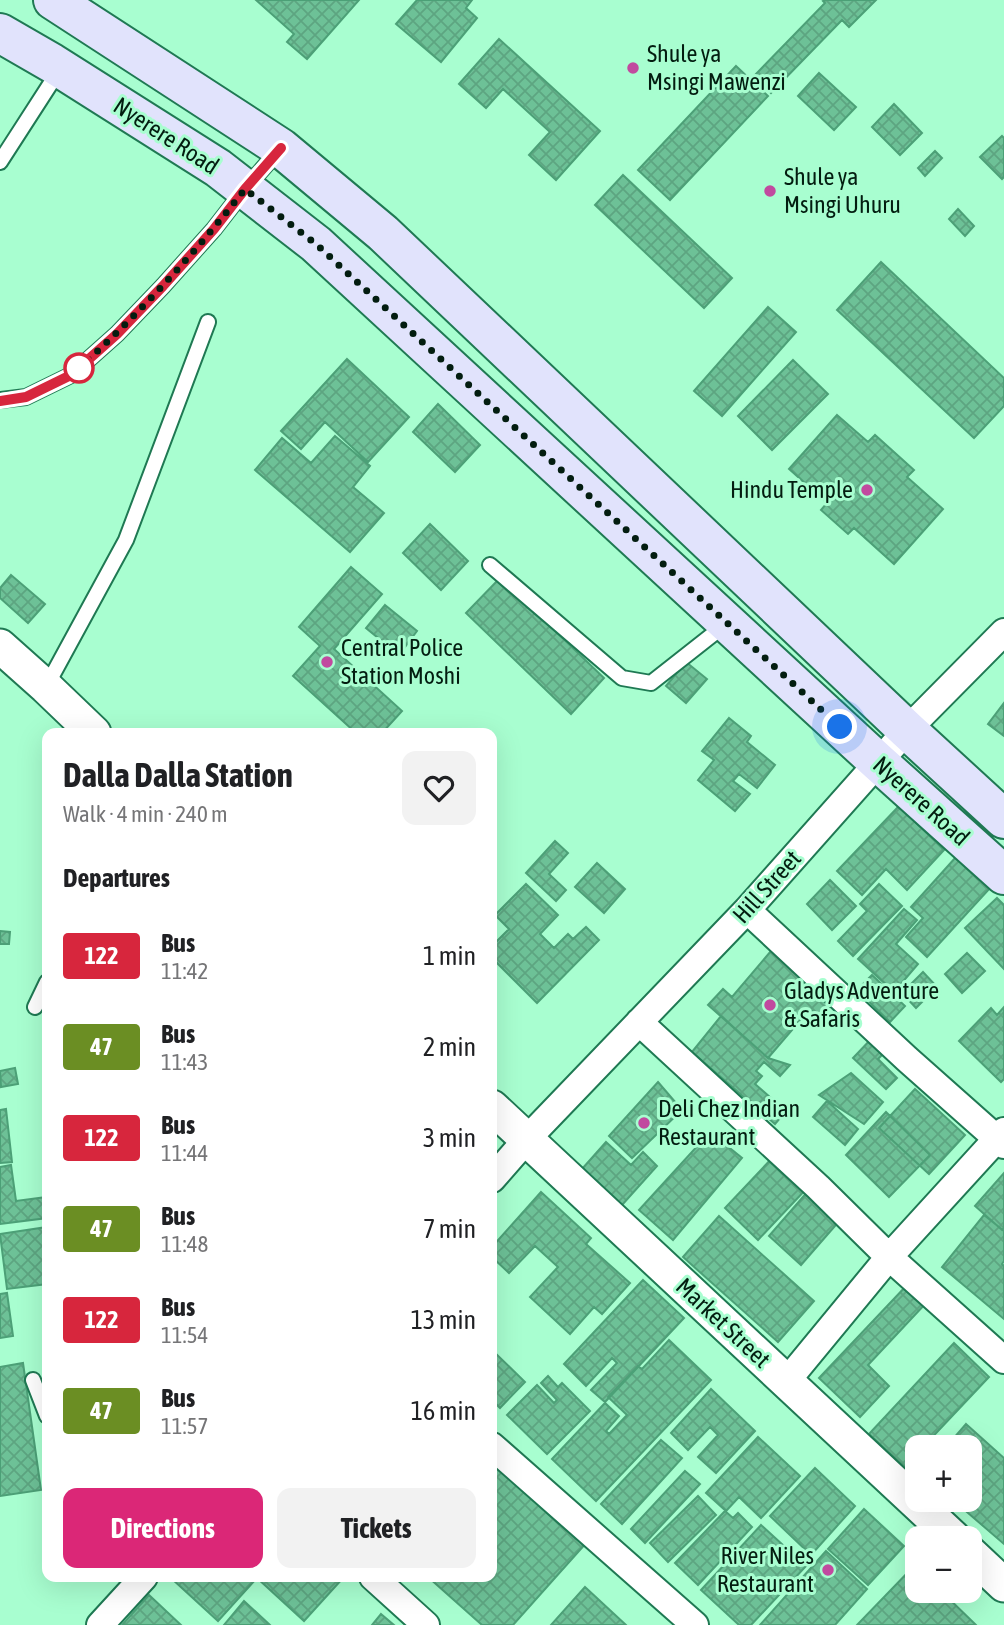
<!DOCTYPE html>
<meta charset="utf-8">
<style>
:root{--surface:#fff;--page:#f2f2f2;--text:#202124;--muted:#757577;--accent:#db2777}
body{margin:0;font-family:"Asap Condensed",sans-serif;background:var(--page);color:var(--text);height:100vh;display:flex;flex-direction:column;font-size:26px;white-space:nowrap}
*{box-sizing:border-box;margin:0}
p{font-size:23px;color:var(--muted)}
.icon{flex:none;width:38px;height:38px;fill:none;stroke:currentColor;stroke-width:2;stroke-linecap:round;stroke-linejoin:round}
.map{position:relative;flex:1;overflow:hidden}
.side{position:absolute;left:42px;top:728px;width:455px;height:854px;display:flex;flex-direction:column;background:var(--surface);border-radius:14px;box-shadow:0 7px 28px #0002}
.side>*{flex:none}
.badge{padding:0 14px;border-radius:5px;font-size:24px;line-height:46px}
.tools{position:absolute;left:905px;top:1435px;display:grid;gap:14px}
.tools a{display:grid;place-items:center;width:77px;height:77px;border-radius:14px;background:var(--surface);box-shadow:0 7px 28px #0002;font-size:35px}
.you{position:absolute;width:35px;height:35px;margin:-18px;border:5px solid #fff;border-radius:50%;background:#1a73e8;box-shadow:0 0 0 10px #1a73e833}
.map>.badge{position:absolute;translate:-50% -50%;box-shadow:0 0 0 4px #fff}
h2{padding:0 21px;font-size:26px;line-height:63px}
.round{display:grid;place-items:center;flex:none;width:74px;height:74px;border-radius:14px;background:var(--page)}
.overview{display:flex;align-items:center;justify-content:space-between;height:119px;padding:0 21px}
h1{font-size:33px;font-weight:700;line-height:52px}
.action{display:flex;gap:14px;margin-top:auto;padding:14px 21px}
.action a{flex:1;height:80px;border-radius:14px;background:var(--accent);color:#fff;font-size:28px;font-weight:700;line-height:80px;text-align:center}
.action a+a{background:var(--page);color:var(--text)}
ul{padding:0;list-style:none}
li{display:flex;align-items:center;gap:21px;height:91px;padding:0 21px}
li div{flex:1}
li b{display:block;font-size:26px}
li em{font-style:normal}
li .badge{min-width:77px;font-weight:700;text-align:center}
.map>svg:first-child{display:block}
</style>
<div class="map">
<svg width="1004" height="1625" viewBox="0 0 1004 1625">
<defs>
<pattern id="building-cross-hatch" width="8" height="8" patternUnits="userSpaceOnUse" patternTransform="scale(1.75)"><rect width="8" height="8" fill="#6dc197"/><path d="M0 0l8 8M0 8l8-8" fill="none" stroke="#5da581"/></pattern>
</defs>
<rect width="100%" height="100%" fill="#a8fed0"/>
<path fill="url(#building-cross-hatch)" stroke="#4ca077" stroke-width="2" d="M256,0H359L307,59L287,42L294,34Z
M417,0H472L466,8L477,18L441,62L396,24Z
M825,0H876L849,27L842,20L771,93L754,76L825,3L823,1Z
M499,39L600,131L556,180L529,155L550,132L503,89L486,108L459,84Z
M736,66L768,96L670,200L638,170Z
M819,73L856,107L834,130L798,96Z
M894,104L922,133L900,155L872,127Z
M1002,136L1004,138V177L1002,179L980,157Z
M935,151L942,158L925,176L918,168Z
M623,175L732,278L704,308L595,205Z
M958,209L974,226L965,236L949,219Z
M881,262L1004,378V406L974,438L837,310Z
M768,307L796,332L722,416L694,391Z
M347,359L409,417L368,462L325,422L301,449L281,431Z
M793,360L828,394L772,450L738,416Z
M438,404L480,445L455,472L413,432Z
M837,415L868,442L875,435L914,470L907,477L943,509L894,564L854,528L848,534L821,510L827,503L789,469Z
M335,436L370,466L353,487L384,513L350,552L255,470L282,438L311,463Z
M430,524L468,561L441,590L403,553Z
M351,567L382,594L334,649L402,711L382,733H356L293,676L320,646L299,627Z
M11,575L45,604L28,623L0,598V588Z
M500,578L604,678L571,714L466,613Z
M385,605L417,631L399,655L366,628Z
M686,662L707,679L686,703L666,686Z
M1004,703V736L988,724Z
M729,718L751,736L747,742L775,765L757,788L739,774L733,781L750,794L735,811L698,780L714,760L702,751Z
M899,806L944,850L907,890L886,869L862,895L837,871Z
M555,841L568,853L549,874L566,890L556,901L526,873Z
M956,857L990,888L927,957L906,937L923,918L911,907Z
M597,863L625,889L604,913L575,887Z
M830,880L856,906L832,930L807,904Z
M526,884L558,915L540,934L554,948L568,934L573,939L586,927L599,940L537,1003L492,958V946L509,929L495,915Z
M879,884L902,906L853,956L838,941L867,911L860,904Z
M997,898L1004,905V969L965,928Z
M904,909L917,920L896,944L918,964L894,992L858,959Z
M0,931L10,932L9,944H0Z
M771,951L832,1004L820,1018L810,1009L768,1058L708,1005L723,989L732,997Z
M967,953L985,971L962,993L945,974Z
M923,972L937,987L916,1008L902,993Z
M872,975L905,1006L890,1022L857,990Z
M1004,1007V1079L1001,1082L959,1041L991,1008L997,1015Z
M721,1016L768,1058L790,1065L780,1076L764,1062L756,1071L762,1076L755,1084L786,1111L775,1124L692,1052Z
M875,1035L889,1048L878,1059L897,1078L886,1089L853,1058Z
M15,1068L18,1084L1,1087L0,1071Z
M851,1073L883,1102L864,1124L819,1095Z
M658,1082L682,1110L632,1158L609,1136Z
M915,1089L965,1135L929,1174L879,1128Z
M827,1101L858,1129L845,1145L813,1117Z
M6,1109L12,1162L0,1163V1110Z
M886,1112L930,1155L889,1197L846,1155Z
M710,1132L742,1158L673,1240L639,1210Z
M606,1142L631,1165L643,1152L657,1166L622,1205L582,1169Z
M776,1154L810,1185L758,1240L725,1208Z
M11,1165L16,1201L47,1197V1218L0,1224V1167Z
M1004,1173V1228L1002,1230L975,1206Z
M809,1190L841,1219L801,1265L769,1236Z
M541,1192L591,1238L586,1244L630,1283L602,1314L594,1307L570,1334L530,1297L558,1267L535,1246L509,1273L492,1257V1247Z
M984,1215L1004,1231V1261L1002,1264L1004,1266V1319L942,1267Z
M719,1216L814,1301L778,1342L683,1257Z
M47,1227V1284L7,1289L0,1234Z
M643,1280L684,1318L605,1402L591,1390L617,1363L612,1358L586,1386L564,1364Z
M908,1284L927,1302L868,1365L889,1386L860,1417L819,1378Z
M7,1293L13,1336L0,1338V1294Z
M669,1340L711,1380L596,1501L552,1459L605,1403L619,1416L606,1431L609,1434L627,1415L608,1397L638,1366L642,1369Z
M954,1343L989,1377L923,1447H917V1454L905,1467L869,1434Z
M492,1350L525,1382L500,1408L492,1400Z
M23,1363L41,1490L0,1496V1367Z
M548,1376L558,1387L562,1383L590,1411L547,1454L507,1415L537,1385L554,1403L557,1400L541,1383Z
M711,1389L755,1431L716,1473L698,1457L718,1435L710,1427L688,1450L671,1433Z
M966,1424L1004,1458V1544L953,1500H970V1447H946Z
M758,1437L800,1476L761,1518L739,1497L726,1511L706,1493Z
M661,1440L682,1458L622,1524L601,1504Z
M492,1459L587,1542L513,1625H482L428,1577H492Z
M815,1468L855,1506L811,1555L770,1516Z
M685,1471L700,1484L645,1543L631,1529Z
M698,1496L716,1515L668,1562L650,1543Z
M864,1509L904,1546L868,1585L828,1549Z
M725,1511L733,1518L738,1513L752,1527L698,1585L675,1563Z
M761,1525L806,1566L751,1625H739L701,1590Z
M826,1551L867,1589L835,1625H760Z
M915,1565L917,1567V1591H941L976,1625H857Z
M174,1577H344L304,1621L257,1578L218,1621L172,1579Z
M585,1587L626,1625H551Z
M149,1595L181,1625H122Z
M244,1601L270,1625H224Z
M381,1614L394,1625H372Z"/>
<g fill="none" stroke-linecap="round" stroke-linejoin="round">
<g stroke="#1f7953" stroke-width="18">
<path id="service" d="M0,162L60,69
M0,400L26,397L71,375L117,334L163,286L214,229L245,189L279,150
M490,565L622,678L651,683L726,624
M46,687L126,540L208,322
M35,1007L47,982
M33,1380L47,1416"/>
</g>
<g stroke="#1f7953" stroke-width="30">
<path id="minor" d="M747,910L907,1059L1004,1145
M639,1022L818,1187L889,1257L1004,1360
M492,1179L527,1139L747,910L907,730L1004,632
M786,1382L889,1257L1004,1131
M492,1446L695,1625
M373,1577L426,1625
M100,1625L144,1577"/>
</g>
<g stroke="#1f7953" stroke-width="37">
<path id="tertiary" d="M0,646L46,687L94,733
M492,1107L954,1538
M970,1553L1004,1585"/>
</g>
<g stroke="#1f7953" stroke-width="42">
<path id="secondary" d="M53,0L281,148L383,233L907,730L1004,819
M0,33L52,63L218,168L316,244L878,762L1004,875"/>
</g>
<use href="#service" stroke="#fff" stroke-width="14"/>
<use href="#minor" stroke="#fff" stroke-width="26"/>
<use href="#tertiary" stroke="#fff" stroke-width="33"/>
<use href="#secondary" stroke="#e1e3fc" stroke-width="38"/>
</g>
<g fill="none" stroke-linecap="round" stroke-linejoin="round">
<g stroke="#fff" stroke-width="16">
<path id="line" d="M0,401L26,397L71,375L117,334L163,286L214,229L245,189L281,148"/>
</g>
<use href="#line" stroke="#d7263d" stroke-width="10"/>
<path stroke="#031d10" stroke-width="7" stroke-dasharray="0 12.6" d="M79,368C140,313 195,253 245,189L316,244L840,727"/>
</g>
<g fill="#c14a9f" stroke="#a8fed0" stroke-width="2.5">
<circle cx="633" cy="68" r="7"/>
<circle cx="770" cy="191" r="7"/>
<circle cx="867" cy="490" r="7"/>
<circle cx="327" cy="662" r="7"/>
<circle cx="770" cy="1005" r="7"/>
<circle cx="644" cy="1123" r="7"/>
<circle cx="828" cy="1570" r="7"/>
</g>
<circle fill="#fff" stroke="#d7263d" stroke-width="3.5" cx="79" cy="368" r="14"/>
<g text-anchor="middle" stroke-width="6" stroke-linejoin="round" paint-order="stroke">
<g font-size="24" fill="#031d10" stroke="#a8fed0" text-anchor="start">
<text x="647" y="62">Shule ya<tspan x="647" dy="28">Msingi Mawenzi</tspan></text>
<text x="784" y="185">Shule ya<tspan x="784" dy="28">Msingi Uhuru</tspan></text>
<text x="853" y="498" text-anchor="end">Hindu Temple</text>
<text x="341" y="656">Central Police<tspan x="341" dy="28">Station Moshi</tspan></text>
<text x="784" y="999">Gladys Adventure<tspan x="784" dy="28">&amp; Safaris</tspan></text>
<text x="658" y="1117">Deli Chez Indian<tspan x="658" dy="28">Restaurant</tspan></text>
<text x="814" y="1564" text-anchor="end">River Niles<tspan x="814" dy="28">Restaurant</tspan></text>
</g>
<g font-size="24" fill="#031d10" stroke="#a8fed0">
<text transform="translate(166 136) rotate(33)" y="8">Nyerere Road</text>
<text transform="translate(921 801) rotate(42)" y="8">Nyerere Road</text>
<text transform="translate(767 887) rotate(-48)" y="8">Hill Street</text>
<text transform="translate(723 1323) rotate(43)" y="8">Market Street</text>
</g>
</g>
</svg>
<div class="tools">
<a>+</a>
<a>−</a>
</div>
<div class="you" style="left:840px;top:727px"></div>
<section class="side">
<div class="overview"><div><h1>Dalla Dalla Station</h1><p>Walk · 4 min · 240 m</p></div><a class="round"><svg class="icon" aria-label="heart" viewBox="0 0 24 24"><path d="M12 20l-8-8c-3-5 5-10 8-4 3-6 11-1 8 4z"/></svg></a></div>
<h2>Departures</h2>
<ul>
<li><span class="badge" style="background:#d7263d;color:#fff">122</span><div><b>Bus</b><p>11:42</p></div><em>1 min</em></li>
<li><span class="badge" style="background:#6b8e23;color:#fff">47</span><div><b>Bus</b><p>11:43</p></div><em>2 min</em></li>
<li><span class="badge" style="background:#d7263d;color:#fff">122</span><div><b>Bus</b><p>11:44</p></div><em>3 min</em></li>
<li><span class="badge" style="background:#6b8e23;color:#fff">47</span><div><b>Bus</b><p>11:48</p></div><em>7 min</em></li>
<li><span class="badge" style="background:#d7263d;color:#fff">122</span><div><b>Bus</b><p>11:54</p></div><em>13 min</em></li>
<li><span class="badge" style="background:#6b8e23;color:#fff">47</span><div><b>Bus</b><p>11:57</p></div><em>16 min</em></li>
</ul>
<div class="action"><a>Directions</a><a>Tickets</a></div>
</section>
</div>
